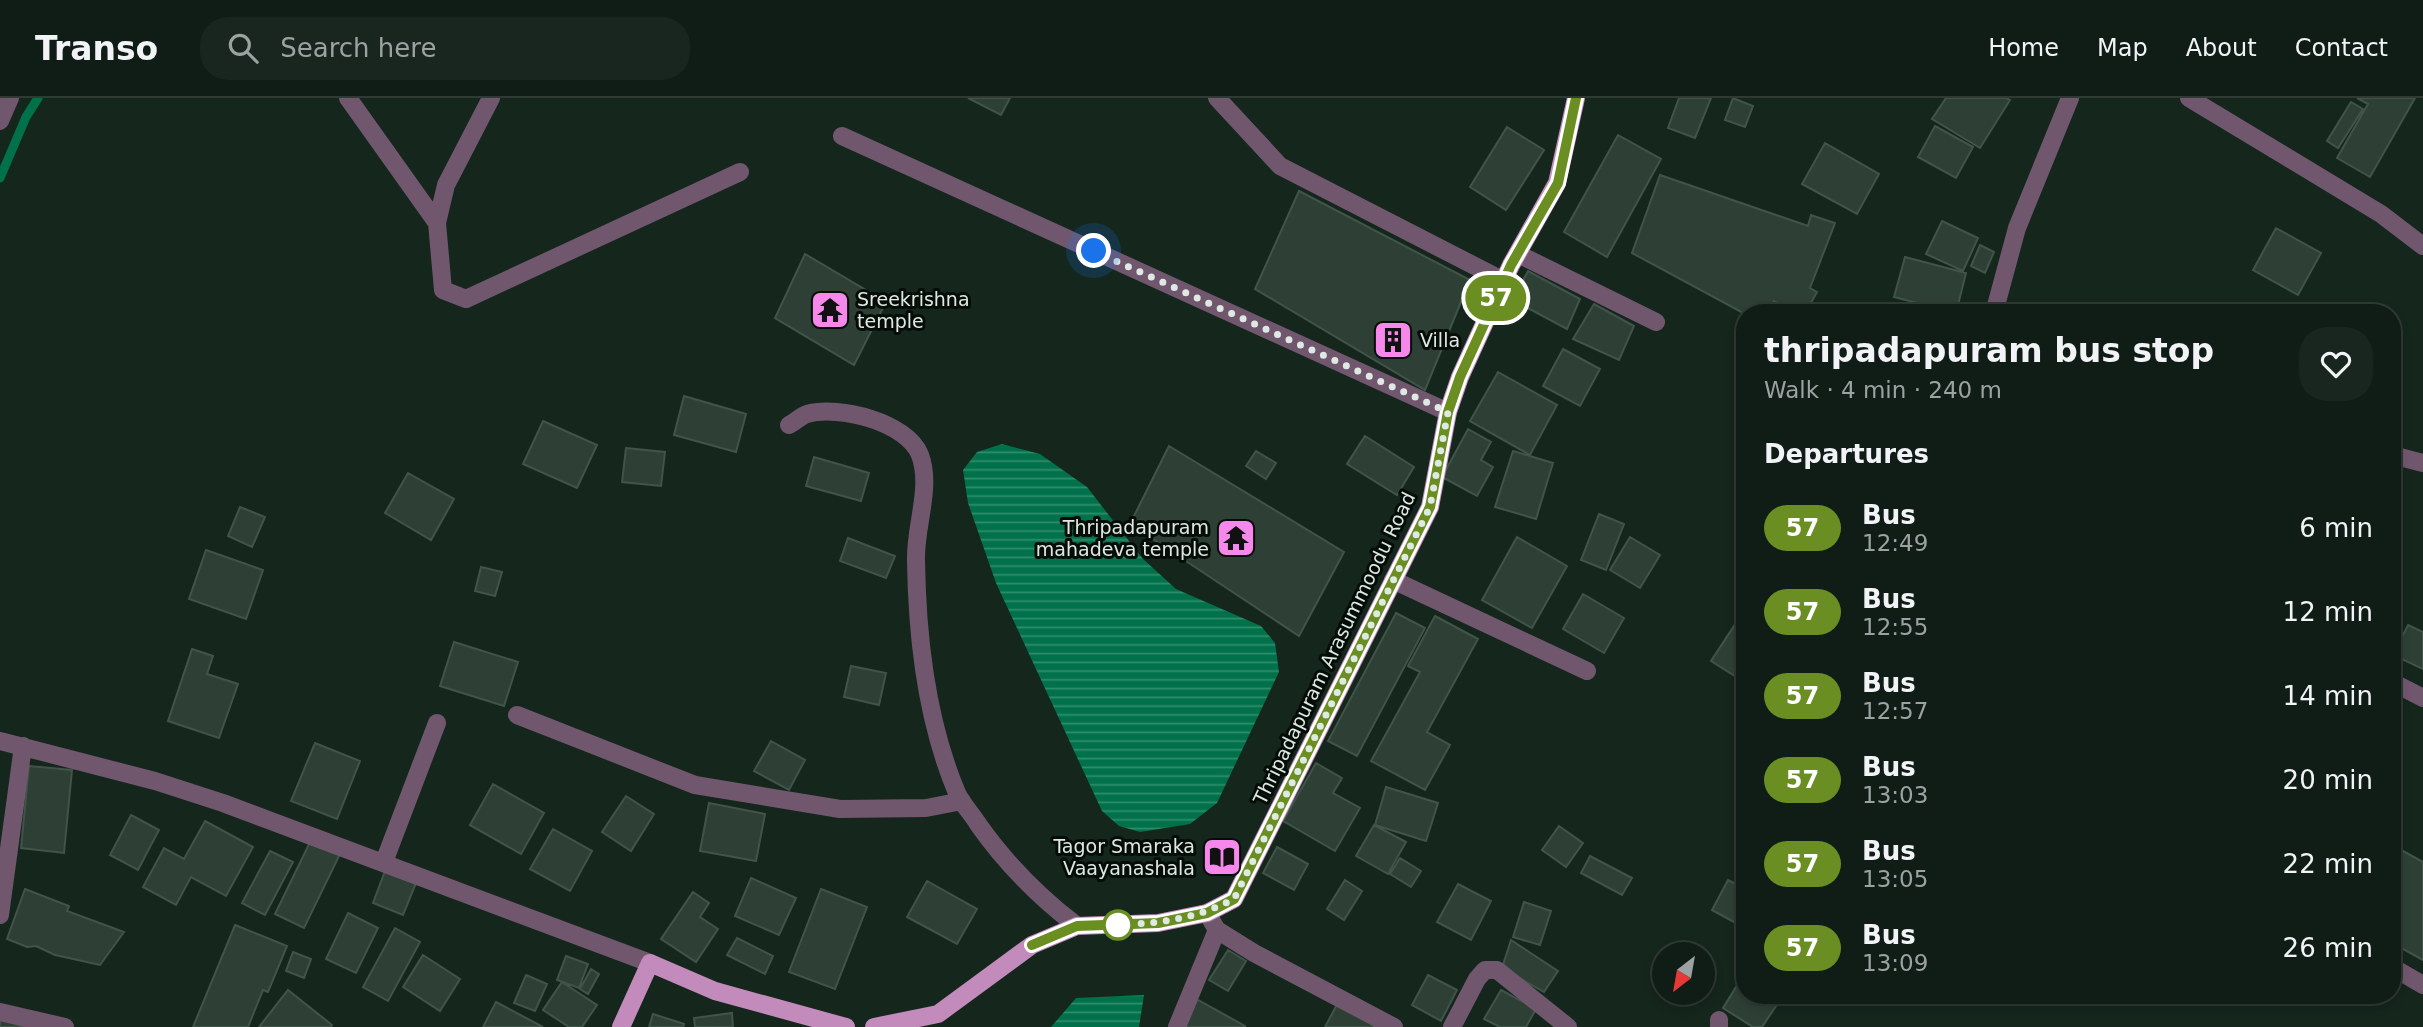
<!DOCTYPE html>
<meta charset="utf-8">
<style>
:root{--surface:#101c16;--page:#19251f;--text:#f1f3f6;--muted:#9ca1a1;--line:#303a35}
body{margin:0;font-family:"DejaVu Sans",sans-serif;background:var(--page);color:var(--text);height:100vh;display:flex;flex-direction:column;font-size:26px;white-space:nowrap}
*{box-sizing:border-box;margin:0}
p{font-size:23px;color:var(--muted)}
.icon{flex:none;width:38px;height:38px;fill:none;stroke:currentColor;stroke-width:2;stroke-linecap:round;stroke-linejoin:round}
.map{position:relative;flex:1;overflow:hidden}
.drawer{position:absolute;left:1736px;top:206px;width:665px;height:700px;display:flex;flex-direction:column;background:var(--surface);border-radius:28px;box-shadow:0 4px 10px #0003,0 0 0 2px var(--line)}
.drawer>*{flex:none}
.badge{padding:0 14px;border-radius:23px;font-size:24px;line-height:46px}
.needle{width:46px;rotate:211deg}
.tools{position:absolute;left:1652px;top:844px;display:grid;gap:14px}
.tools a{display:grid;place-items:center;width:63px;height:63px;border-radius:50%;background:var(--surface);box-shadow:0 4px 10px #0003,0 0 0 2px var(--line);font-size:35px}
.you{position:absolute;width:35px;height:35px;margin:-18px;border:5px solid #fff;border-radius:50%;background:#1a73e8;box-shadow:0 0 0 10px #1a73e833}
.map>.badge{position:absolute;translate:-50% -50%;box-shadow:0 0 0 4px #fff}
h2{padding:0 28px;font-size:26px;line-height:63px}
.round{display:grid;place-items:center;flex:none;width:74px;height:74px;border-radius:28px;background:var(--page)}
.head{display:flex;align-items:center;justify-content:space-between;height:119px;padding:0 28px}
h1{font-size:33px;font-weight:700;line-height:52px}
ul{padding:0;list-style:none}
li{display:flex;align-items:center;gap:21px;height:84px;padding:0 28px}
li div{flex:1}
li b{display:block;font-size:26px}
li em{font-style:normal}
li .badge{min-width:77px;font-weight:700;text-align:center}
header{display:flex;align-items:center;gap:42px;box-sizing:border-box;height:98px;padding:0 35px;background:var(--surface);border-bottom:2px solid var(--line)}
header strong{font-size:33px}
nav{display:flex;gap:38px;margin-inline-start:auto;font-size:24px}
.search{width:490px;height:63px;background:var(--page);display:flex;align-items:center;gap:18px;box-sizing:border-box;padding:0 24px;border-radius:28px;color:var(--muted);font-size:26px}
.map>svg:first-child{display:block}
</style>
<header>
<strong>Transo</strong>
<div class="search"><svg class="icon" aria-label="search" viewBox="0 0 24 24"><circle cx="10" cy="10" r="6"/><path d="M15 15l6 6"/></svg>Search here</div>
<nav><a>Home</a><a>Map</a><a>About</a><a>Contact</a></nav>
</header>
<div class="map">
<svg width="2423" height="929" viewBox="0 0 2423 929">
<defs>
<pattern id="water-rules" width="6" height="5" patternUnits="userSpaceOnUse" patternTransform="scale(1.75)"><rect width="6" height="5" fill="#00714a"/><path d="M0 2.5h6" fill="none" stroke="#318c6d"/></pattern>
</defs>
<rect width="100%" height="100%" fill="#15261d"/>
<path fill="url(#water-rules)" d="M1002,346L1040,356L1087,389L1143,461L1176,491L1261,528L1275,545L1279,574L1217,705L1190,726L1140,734L1119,728L1102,713L996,485L968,405L963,372L977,354Z
M1144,897L1139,929H1051L1076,900Z"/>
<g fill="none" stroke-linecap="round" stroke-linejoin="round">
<path stroke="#00714a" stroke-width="9" d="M0,80L26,19L38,0"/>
</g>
<path fill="#2e4036" stroke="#41544a" stroke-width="2" d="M968,0H1010L1001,17Z
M1679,0H1711L1695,40L1668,30Z
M1733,0L1753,8L1745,29L1725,22Z
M1946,0H2006L2010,2L1980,50L1932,21Z
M2357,0H2415L2370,79L2337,60L2368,6Z
M2351,4L2363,11L2338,50L2327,43Z
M1935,28L1973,49L1956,80L1918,59Z
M1507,29L1544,52L1506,112L1470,89Z
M1618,37L1661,61L1607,159L1564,134Z
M1825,45L1879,76L1857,116L1802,86Z
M1660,77L1808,128L1811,117L1835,125L1810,190L1817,194L1805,215H1794L1774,203L1766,215L1745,216L1632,155Z
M1299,93L1470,182L1425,292L1255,191Z
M1942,123L1978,140L1963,173L1926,156Z
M2276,130L2321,155L2298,197L2253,172Z
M1980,147L1994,154L1985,175L1971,168Z
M805,156L886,204L854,267L775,220Z
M1905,159L1966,175L1956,215L1894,199Z
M1528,173L1580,201L1567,231L1526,209L1511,205Z
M1894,205L1915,215H1889Z
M1594,206L1634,228L1619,262L1573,241Z
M1563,251L1600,271L1580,308L1543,288Z
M1498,274L1557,307L1530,357L1470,323Z
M684,298L746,316L736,354L674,337Z
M543,323L597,347L577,390L523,366Z
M1468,331L1491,344L1481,362L1493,369L1477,398L1442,379Z
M1365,338L1414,369L1397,397L1347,366Z
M1169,348L1344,454L1299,538L1130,426Z
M626,350L665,354L661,388L622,384Z
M1256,353L1276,365L1266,381L1246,368Z
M1513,353L1553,365L1536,421L1495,409Z
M814,359L869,375L861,403L806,388Z
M408,375L454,401L431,442L385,415Z
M240,409L265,419L252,449L228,438Z
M1599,416L1624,426L1606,472L1581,462Z
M1517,439L1567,468L1532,530L1482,502Z
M1630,439L1660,457L1640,490L1610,472Z
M848,440L895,458L886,480L840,463Z
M206,452L263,472L246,521L189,501Z
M481,469L502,474L495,498L475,493Z
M1583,496L1624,520L1604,555L1563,531Z
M1396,515L1425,530L1357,658L1328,643Z
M1435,518L1478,541L1427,634L1450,647L1425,692L1371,663L1420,574L1408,568Z
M1736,525L1745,531V576L1741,582L1711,563Z
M2408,527L2423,534V571L2393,557Z
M454,544L518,564L504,608L440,588Z
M192,551L213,558L207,576L238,586L219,640L168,623Z
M851,568L886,575L879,607L844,599Z
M771,643L805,662L789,692L754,673Z
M315,645L360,663L337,721L291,703Z
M1316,665L1342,680L1333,695L1360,710L1335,753L1283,723Z
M29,668L72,672L64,755L21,750Z
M493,686L544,715L521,756L470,727Z
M1386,689L1438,705L1426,743L1375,727Z
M626,698L654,716L631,753L602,734Z
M709,705L765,716L756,763L700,753Z
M131,717L159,732L138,772L110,757Z
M205,723L253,749L226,798L191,779L176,807L143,789L164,750L184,761Z
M1374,727L1406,744L1388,776L1356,758Z
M1559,728L1583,745L1566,769L1542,752Z
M553,731L592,753L570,793L530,771Z
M311,742L340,756L304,830L275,816Z
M2392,747L2423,764V862L2392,845Z
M1277,749L1308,766L1294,792L1263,775Z
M270,753L293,764L265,817L242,805Z
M1590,758L1632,780L1622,797L1581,775Z
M1400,760L1421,773L1411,789L1390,776Z
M385,773L416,785L403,817L373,805Z
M751,780L796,800L779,837L735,818Z
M1345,782L1362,793L1344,822L1327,811Z
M1728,782L1745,791V830L1712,812Z
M927,783L977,811L957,846L907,819Z
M1458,786L1491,803L1471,842L1437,824Z
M25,791L69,808L67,813L124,834L100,867L55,857L36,848L27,849L7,841Z
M821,791L867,809L835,891L789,874Z
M693,794L709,805L700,819L718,831L696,864L661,841Z
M1524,804L1551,813L1540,847L1513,839Z
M348,815L378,830L356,875L326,861Z
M235,827L287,848L268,894L263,892L248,929H193Z
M395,830L420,844L388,903L363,889Z
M737,840L773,858L765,876L727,857Z
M1511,842L1558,873L1544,894L1502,870Z
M1228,852L1246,863L1228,893L1209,882Z
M293,854L311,861L304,880L286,873Z
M423,857L460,881L440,913L403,889Z
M566,858L588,866L579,890L557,882Z
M591,871L599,876L588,896L580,891Z
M526,877L547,886L535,913L514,905Z
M1428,877L1457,892L1441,923L1412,907Z
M1741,881L1745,884V898H1767L1778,905L1762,929H1753L1723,910Z
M562,884L597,907L582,929H569L543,912Z
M288,892L332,927L331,929H259Z
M1501,892L1536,911L1526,929H1500L1484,921Z
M1342,897L1402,929H1325Z
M1191,898L1245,928V929H1174Z
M496,904L543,929H483Z
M732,915L733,929H695L694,920Z
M653,916L684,926L683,929H649Z
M0,919L35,929H0Z"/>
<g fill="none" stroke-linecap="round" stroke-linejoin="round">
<path stroke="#71576e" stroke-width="18" d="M348,0L437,125
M491,0L446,87L437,125L443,192L466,201L740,74
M1217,0L1280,68L1504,183
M2189,0L2381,116L2423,148
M0,23L10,0
M842,38L1448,314
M1518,156L1656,224
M1994,215L2017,130L2070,0
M789,327C795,324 801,318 807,316C839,307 907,324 920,357C932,389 915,428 916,462C917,540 926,622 957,695C962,706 972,716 978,726C1006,766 1038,798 1077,828
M2392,362L2400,359L2423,365
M1745,448V493
M1393,482L1587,573
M2392,584L2423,600
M517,617L695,687L840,711L926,710L962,703
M0,643L155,683L223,705L650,865
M384,764L437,625
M1207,815L1217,832L1254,855L1394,929
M0,817L23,648
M2392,869L2423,887
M0,914L65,929
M1719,922V929
M1177,929L1217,832
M1452,929L1477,881L1485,872H1497L1568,929"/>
<path stroke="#c28bbb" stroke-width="18" d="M621,929L650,865L715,893L846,929
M874,929L938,916L1032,847L1077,828L1158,825L1207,815L1234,801L1430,409L1448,314L1460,279L1511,167L1557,85L1576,0"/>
</g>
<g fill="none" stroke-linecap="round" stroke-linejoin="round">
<g stroke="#fff" stroke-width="16">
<path id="line" d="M1032,847L1077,828L1158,825L1207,815L1234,801L1430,409L1448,314L1460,279L1511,167L1558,85L1576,0"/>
</g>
<use href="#line" stroke="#6b8e23" stroke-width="10"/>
<path stroke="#dee9e3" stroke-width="7" stroke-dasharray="0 12.6" d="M1094,153L1448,314L1430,409L1234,801C1194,822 1155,826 1110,827H1118"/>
</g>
<defs>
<g id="temple-square" transform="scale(2.0125)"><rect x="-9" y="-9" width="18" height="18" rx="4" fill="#f788eb" stroke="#060d09"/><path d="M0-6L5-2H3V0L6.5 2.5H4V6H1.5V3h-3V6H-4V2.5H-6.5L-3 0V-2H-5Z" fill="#111"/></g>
<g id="building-square" transform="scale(2.0125)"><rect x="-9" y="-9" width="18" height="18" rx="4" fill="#f788eb" stroke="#060d09"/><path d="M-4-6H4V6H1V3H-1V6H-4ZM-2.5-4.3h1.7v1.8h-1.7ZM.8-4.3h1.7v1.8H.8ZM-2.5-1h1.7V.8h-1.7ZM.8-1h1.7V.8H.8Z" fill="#111"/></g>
<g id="library-square" transform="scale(2.0125)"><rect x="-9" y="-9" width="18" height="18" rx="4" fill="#f788eb" stroke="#060d09"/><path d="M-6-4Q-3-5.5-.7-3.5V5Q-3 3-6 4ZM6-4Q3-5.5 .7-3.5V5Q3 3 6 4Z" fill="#111"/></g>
</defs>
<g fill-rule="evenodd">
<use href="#temple-square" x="830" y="212"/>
<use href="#building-square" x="1393" y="242"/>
<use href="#temple-square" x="1236" y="440"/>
<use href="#library-square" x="1222" y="759"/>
</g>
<circle fill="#fff" stroke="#6b8e23" stroke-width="3.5" cx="1118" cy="827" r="14"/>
<g text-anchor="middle" stroke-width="6" stroke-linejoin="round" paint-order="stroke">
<g font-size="19" fill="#dee9e3" stroke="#060d09" text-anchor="start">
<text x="857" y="208">Sreekrishna<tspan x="857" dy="22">temple</tspan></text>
<text x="1420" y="249">Villa</text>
<text x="1209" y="436" text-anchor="end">Thripadapuram<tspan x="1209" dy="22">mahadeva temple</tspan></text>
<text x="1195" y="755" text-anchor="end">Tagor Smaraka<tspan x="1195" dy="22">Vaayanashala</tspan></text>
</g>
<g font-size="19" fill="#dee9e3" stroke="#060d09">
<text transform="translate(1334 550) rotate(-64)" y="7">Thripadapuram Arasummoodu Road</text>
</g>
</g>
</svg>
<div class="tools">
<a><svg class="needle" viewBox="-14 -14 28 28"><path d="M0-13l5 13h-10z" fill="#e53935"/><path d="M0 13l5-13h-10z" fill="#9ca1a1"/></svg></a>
</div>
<div class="you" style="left:1094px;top:153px"></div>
<b class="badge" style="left:1496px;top:200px;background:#6b8e23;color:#fff">57</b>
<section class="drawer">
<div class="head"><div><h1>thripadapuram bus stop</h1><p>Walk · 4 min · 240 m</p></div><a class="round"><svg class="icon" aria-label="heart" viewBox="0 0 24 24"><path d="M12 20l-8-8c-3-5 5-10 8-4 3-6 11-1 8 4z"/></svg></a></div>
<h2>Departures</h2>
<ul>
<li><span class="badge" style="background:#6b8e23;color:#fff">57</span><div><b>Bus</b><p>12:49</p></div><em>6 min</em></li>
<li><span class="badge" style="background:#6b8e23;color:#fff">57</span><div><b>Bus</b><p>12:55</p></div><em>12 min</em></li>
<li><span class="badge" style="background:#6b8e23;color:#fff">57</span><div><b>Bus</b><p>12:57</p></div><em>14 min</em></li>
<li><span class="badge" style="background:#6b8e23;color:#fff">57</span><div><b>Bus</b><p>13:03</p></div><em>20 min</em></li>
<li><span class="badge" style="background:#6b8e23;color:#fff">57</span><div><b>Bus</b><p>13:05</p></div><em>22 min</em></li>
<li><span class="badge" style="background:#6b8e23;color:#fff">57</span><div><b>Bus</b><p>13:09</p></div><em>26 min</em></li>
</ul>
</section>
</div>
